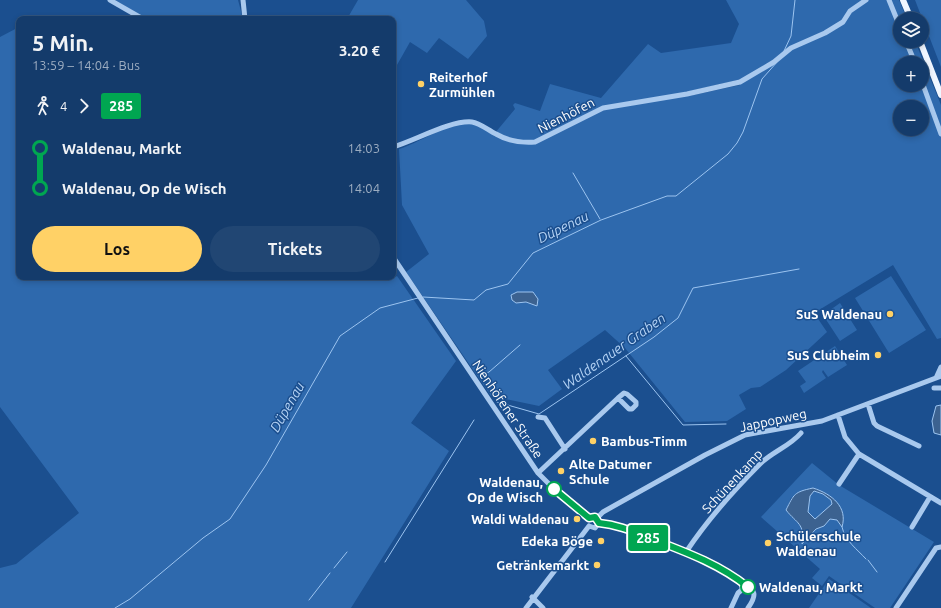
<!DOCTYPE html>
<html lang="de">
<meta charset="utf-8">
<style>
:root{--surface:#143b6b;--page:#214673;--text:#f1f3f6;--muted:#9dadc1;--line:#33557e;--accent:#ffd166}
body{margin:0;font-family:Ubuntu,sans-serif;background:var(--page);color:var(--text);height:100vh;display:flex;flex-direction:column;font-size:15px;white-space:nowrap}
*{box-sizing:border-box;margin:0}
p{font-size:13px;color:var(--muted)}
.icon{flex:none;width:22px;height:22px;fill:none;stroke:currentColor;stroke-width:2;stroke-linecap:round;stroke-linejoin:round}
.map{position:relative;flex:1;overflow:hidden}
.drawer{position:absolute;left:16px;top:16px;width:380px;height:264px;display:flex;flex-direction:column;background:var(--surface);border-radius:8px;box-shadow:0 2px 6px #0003,0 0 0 1px var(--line)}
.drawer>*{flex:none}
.badge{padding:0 8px;border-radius:3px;font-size:14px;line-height:26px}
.fabs{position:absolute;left:893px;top:12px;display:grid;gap:8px}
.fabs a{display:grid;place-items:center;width:36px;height:36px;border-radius:50%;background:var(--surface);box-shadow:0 2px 6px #0003,0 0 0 1px var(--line);font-size:20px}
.map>.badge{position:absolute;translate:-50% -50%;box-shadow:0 0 0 2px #fff}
.legs{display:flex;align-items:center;gap:6px;height:44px;padding:0 16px;font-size:13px}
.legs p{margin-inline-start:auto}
.head{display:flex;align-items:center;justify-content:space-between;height:68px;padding:0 16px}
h1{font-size:22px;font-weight:700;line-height:30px}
.action{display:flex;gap:8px;margin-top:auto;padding:8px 16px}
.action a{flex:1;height:46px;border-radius:24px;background:var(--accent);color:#111;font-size:16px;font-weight:700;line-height:46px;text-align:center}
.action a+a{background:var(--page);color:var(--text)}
ul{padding:0 16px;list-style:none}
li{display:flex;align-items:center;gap:14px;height:40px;font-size:15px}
li i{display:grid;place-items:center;width:6px;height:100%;margin:0 5px;background:currentColor}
li i::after{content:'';width:10px;height:10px;margin:-5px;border:3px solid;border-radius:50%;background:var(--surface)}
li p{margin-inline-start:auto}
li:first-child i{background:linear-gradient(#0000 50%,currentColor 0)}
li:last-child i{background:linear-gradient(currentColor 50%,#0000 0)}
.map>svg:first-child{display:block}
</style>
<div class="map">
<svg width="941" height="608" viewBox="0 0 941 608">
<rect width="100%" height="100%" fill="#1b4f8f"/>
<path fill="#2e69ad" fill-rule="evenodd" d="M115,0H238L242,15L241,19H147Z
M358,0H466L484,21L487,36L468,59L439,38L427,53L410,42L393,72V19H347Z
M726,0H899L907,19H900V41H915L941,105V338L937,339L893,265L814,313L827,332L786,370L760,387L751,388L739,395L746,409L727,421L685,422L625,348L605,330L548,370L562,389L539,406L491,396L406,272L429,254L402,205L399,149C417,144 449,122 465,123C476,124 486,129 495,133L515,109L513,105L515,103L540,111L550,84L601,98L648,44L661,53L731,43L739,24ZM900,63H922V85H900ZM738,80L740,85L689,96L686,92ZM900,107H922V129H900Z
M915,0H941V67Z
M19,27V277H382L388,281L397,276L456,361L411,423L449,451L351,608H0V568L16,564L79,513L0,407V37Z
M891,276L926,330L889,353L855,298Z
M840,303L857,330L840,341L823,315Z
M835,346L847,365L828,377L823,370L822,372L826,378L804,393L800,386L806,382L798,371Z
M812,463L839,485L934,542L890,608H875L829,576L822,586L812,578L820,569L761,517ZM813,488L832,498L837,520L830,518L824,526L816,529L802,543C805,522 796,523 786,510L791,498Z
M814,491L823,494L831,500L832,505L815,519L808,512L810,496Z
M829,579L871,608H809Z"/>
<path fill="#3c6290" stroke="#9cc4f0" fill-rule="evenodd" d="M517,292H533L538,299L537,306L526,302L516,303L512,300L511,295Z
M941,405V435L934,433L932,421L936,406Z
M813,488C832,494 848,507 842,527L837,520L830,519L824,526L816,529L802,544C805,523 797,524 786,510C794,494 794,492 813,488ZM814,491L823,494L831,500L832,504L815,519L808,512L810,496Z"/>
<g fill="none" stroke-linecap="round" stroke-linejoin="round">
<path stroke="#9cc4f0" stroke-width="1" d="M784,51L791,36L795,0
M573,173L600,219
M423,297L474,300L486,290L508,284L533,253L601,220L667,196H676L728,154L737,143L743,132L762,79L778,61
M626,356L683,425L726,424
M480,376L489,372L520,345
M497,402L539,414L654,337L678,318L693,288L799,269
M842,527C845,541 857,549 866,559
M868,560L877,572
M385,562L474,420
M334,568L347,552
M309,600L330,573
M115,608L130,599L203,538L230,519L266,465L340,336L380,308L418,298"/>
<path stroke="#a9c9ee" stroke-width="5" d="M110,0L143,19
M243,0L245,19
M889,0L900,27
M906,41L915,63
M922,82L941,134
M393,147C414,141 451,120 472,122C480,123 489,131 496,134C508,141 521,143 535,142L603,108L687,94L740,82L774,62L791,48L825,33L843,22L850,11L866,0
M393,257L538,473L554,489L589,518
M936,378L941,367
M934,388H941
M624,393L627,394L636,402V405L632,409H629L618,398Z
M868,404L874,423L877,426L919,446
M838,415L845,437L859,454L941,503
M538,417L545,418L565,449
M538,473L618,398
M839,484L859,454
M597,518L603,512L705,455L745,435L822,421L941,376
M599,523L622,527L693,555L740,580L742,588
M589,526L595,528L599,523
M912,527L930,497
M686,552C706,522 734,490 760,464C772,452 790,446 801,433
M740,581C754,591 759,592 748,608
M532,597L543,608
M526,608L589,526
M731,608L738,593L744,588
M896,608L936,548L941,547"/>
<path stroke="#f0f6ff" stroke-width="6" d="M903,0L911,19
M920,41L941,95"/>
</g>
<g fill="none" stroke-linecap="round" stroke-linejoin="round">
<g stroke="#fff" stroke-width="9">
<path id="line-1" d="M554,489L589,518L595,517L599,523C619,525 634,532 652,539C686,552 719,564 748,587"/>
</g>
<use href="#line-1" stroke="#00a651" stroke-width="6"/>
</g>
<g fill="#ffd166" stroke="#1b4f8f" stroke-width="1.5">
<circle cx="421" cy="84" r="4"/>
<circle cx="890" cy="314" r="4"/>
<circle cx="878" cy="355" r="4"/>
<circle cx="593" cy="441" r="4"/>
<circle cx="561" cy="471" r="4"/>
<circle cx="577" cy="519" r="4"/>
<circle cx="601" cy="541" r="4"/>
<circle cx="768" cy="543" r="4"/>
<circle cx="597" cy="565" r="4"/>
</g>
<g fill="#fff" stroke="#00a651" stroke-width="2">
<circle cx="554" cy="489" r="7"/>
<circle cx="748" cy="587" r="7"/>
</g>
<g text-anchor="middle" stroke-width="3" stroke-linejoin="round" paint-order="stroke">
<g font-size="13" font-weight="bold" fill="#fff" stroke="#1b4f8f" text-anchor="end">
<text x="429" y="82" text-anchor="start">Reiterhof<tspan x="429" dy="15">Zurmühlen</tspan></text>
<text x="882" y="319">SuS Waldenau</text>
<text x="870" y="360">SuS Clubheim</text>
<text x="601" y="446" text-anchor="start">Bambus-Timm</text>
<text x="569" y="469" text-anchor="start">Alte Datumer<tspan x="569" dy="15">Schule</tspan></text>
<text x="569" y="524">Waldi Waldenau</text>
<text x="776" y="541" text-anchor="start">Schülerschule<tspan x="776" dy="15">Waldenau</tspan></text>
<text x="593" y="546">Edeka Böge</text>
<text x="589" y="570">Getränkemarkt</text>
</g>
<g font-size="13" fill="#fff" stroke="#1b4f8f">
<text transform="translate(566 115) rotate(-27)" y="5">Nienhöfen</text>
<text transform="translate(508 409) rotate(56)" y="5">Nienhöfener Straße</text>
<text transform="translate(773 420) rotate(-12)" y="5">Jappopweg</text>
<text transform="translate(732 481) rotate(-47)" y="5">Schünenkamp</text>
</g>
<g font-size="13" font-weight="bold" fill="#fff" stroke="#1b4f8f" text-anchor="end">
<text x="543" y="487">Waldenau,<tspan x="543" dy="15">Op de Wisch</tspan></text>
<text x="759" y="592" text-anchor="start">Waldenau, Markt</text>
</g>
<g font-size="14" font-style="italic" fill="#b5d3f5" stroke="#1b4f8f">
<text transform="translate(563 227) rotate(-26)" y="5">Düpenau</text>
<text transform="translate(614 351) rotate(-35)" y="5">Waldenauer Graben</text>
<text transform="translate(287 407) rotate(-60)" y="5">Düpenau</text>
</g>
</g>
</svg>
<div class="fabs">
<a><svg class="icon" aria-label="layers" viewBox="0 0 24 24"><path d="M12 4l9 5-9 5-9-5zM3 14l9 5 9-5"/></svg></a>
<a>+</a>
<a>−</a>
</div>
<b class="badge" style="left:648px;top:538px;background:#00a651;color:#fff">285</b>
<section class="drawer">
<div class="head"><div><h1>5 Min.</h1><p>13:59 – 14:04 · Bus</p></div><b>3.20 €</b></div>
<div class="legs"><svg class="icon" aria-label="walk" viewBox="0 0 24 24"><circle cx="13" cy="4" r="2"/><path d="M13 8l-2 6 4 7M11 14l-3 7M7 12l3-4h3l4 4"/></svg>4<svg class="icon" aria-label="forward" viewBox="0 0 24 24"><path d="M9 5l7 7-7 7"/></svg><b class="badge" style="background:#00a651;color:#fff">285</b></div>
<ul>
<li><i style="color:#00a651"></i><b>Waldenau, Markt</b><p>14:03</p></li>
<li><i style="color:#00a651"></i><b>Waldenau, Op de Wisch</b><p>14:04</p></li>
</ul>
<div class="action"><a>Los</a><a>Tickets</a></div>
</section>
</div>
